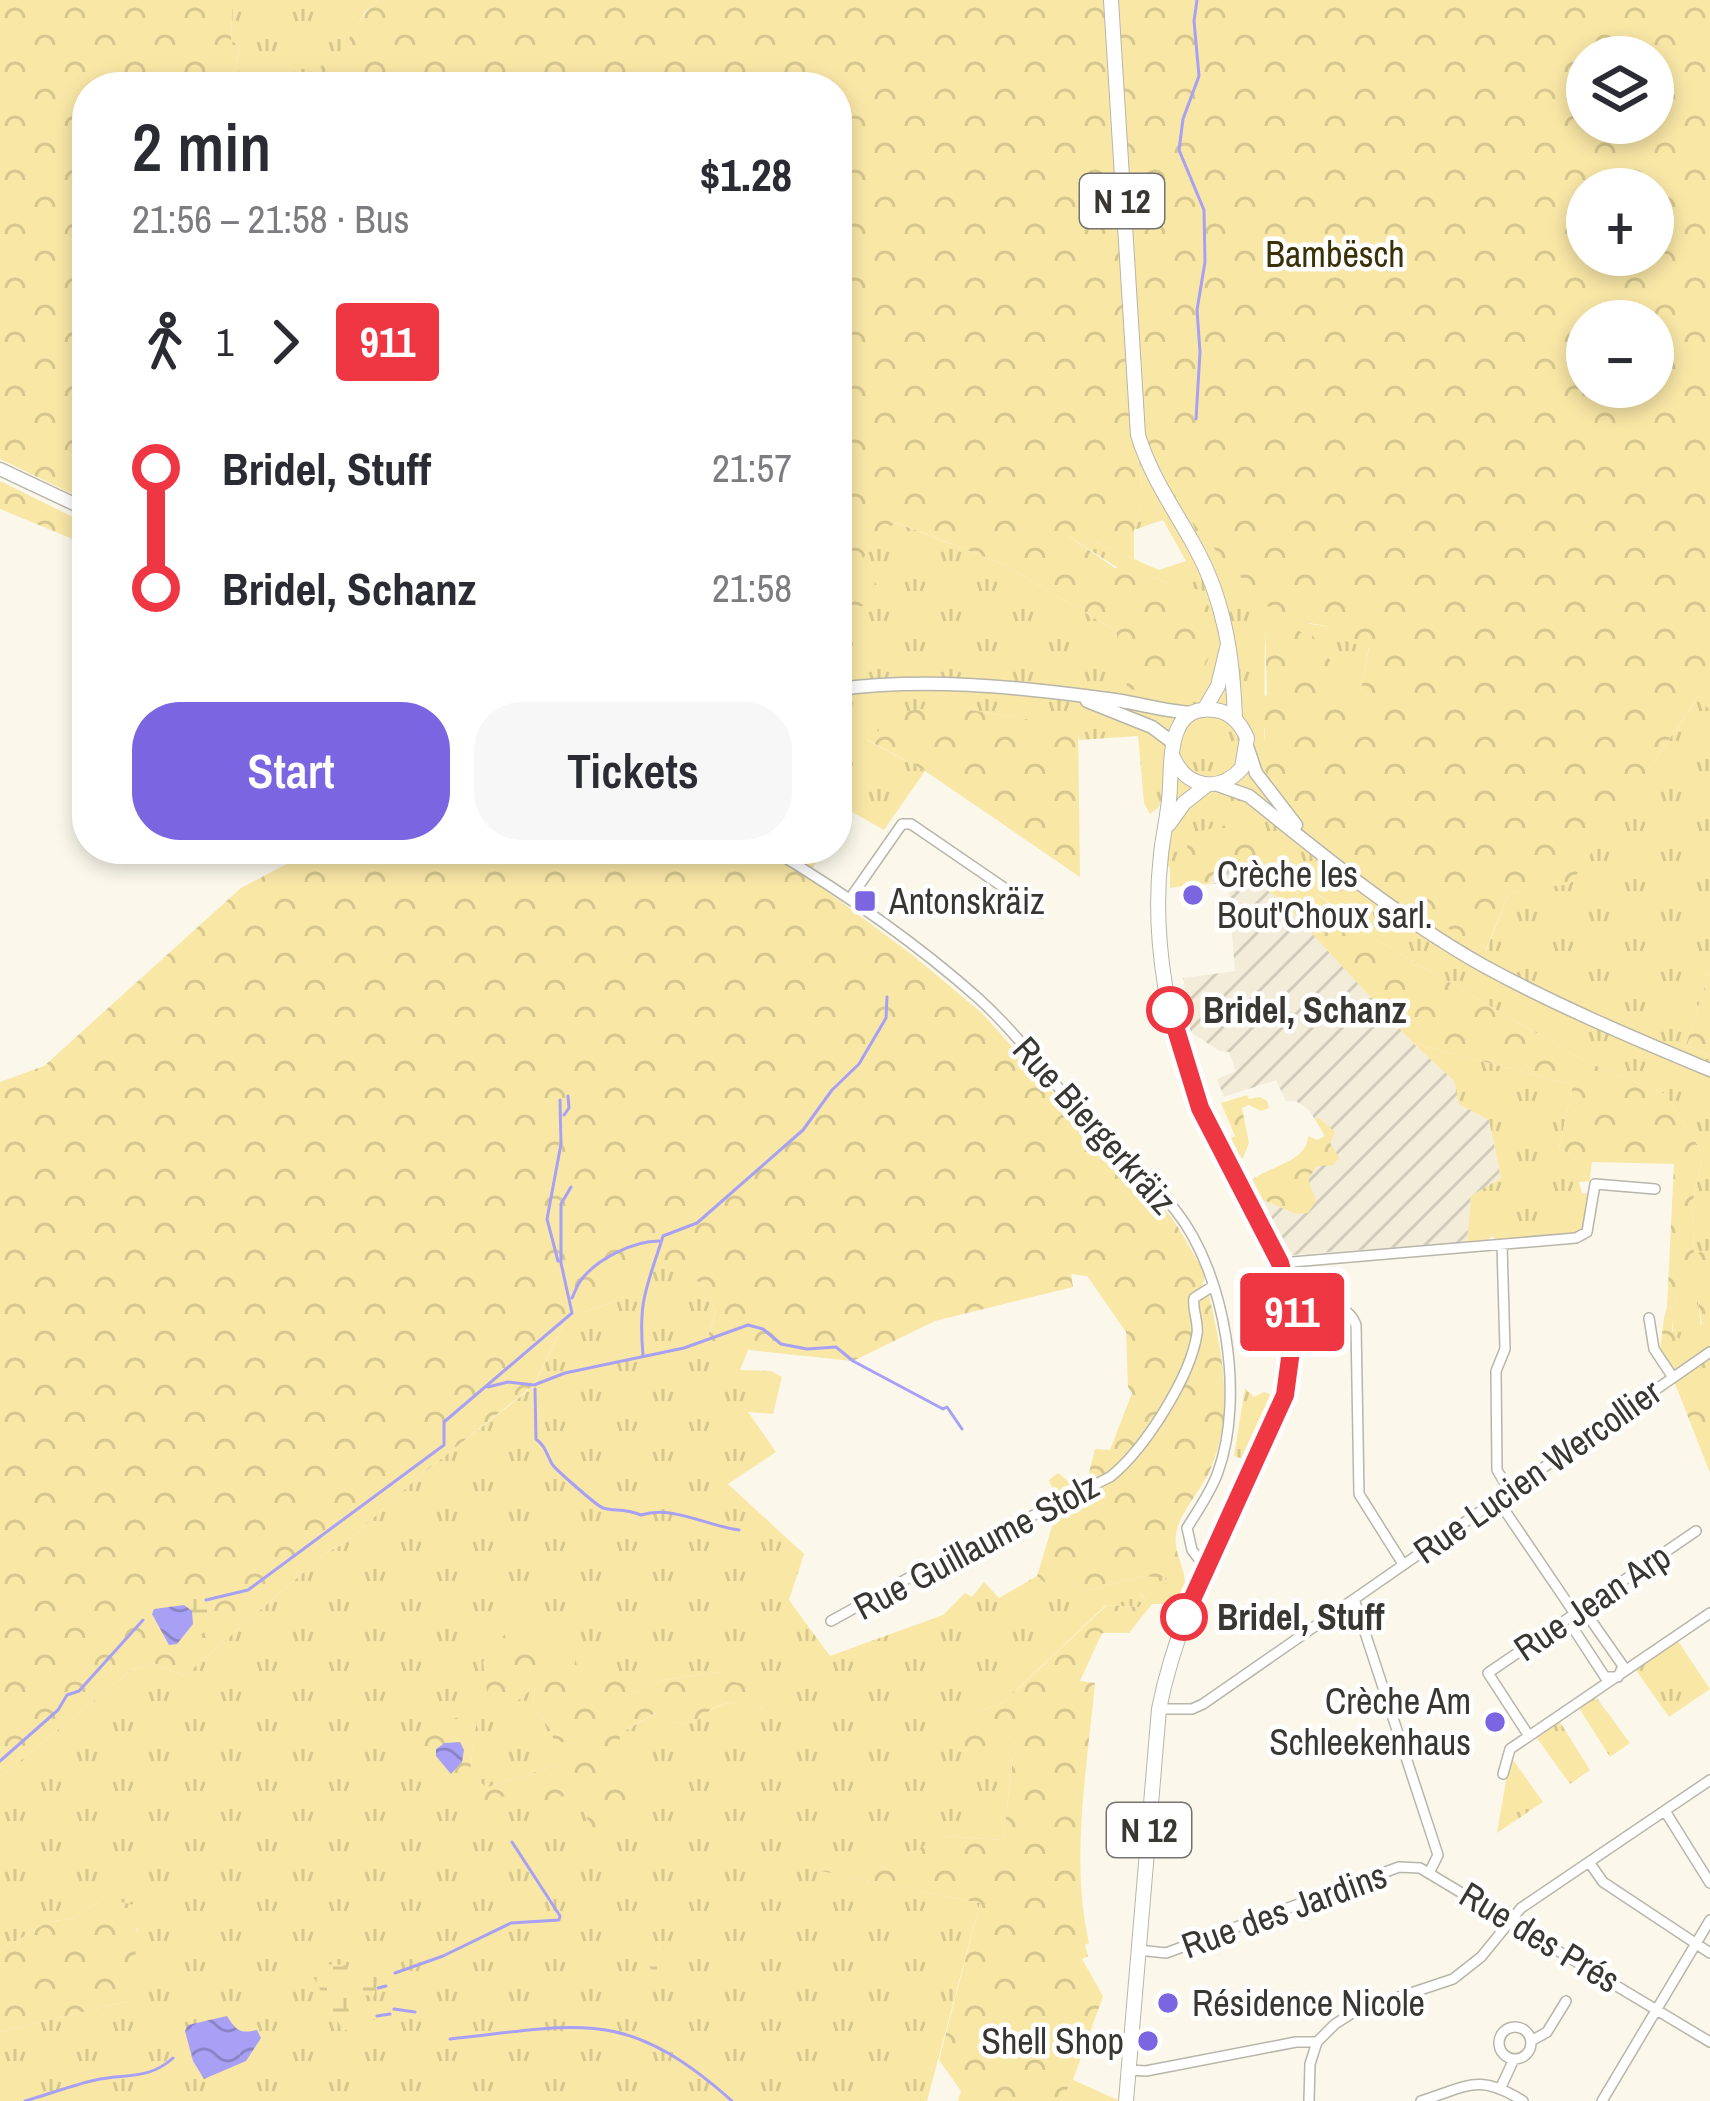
<!DOCTYPE html>
<meta charset="utf-8">
<style>
:root{--surface:#fff;--page:#f7f7f7;--text:#2b2b33;--muted:#7c7c81;--accent:#7b65e0}
body{margin:0;font-family:"Archivo Narrow",sans-serif;background:var(--page);color:var(--text);height:100vh;display:flex;flex-direction:column;font-size:45px;white-space:nowrap}
*{box-sizing:border-box;margin:0}
p{font-size:39px;color:var(--muted)}
.icon{flex:none;width:66px;height:66px;fill:none;stroke:currentColor;stroke-width:2;stroke-linecap:round;stroke-linejoin:round}
.map{position:relative;flex:1;overflow:hidden}
.sheet{position:absolute;left:72px;top:72px;width:780px;height:792px;display:flex;flex-direction:column;background:var(--surface);border-radius:48px;box-shadow:0 6px 18px #0003}
.sheet>*{flex:none}
.badge{padding:0 24px;border-radius:9px;font-size:42px;line-height:78px}
.buttons{position:absolute;left:1566px;top:36px;display:grid;gap:24px}
.buttons a{display:grid;place-items:center;width:108px;height:108px;border-radius:50%;background:var(--surface);box-shadow:0 6px 18px #0003;font-size:60px}
.map>.badge{position:absolute;translate:-50% -50%;box-shadow:0 0 0 6px #fff}
.legs{display:flex;align-items:center;gap:18px;height:132px;padding:0 60px;font-size:39px}
.legs p{margin-inline-start:auto}
.summary{display:flex;align-items:center;justify-content:space-between;height:204px;padding:0 60px}
h1{font-size:66px;font-weight:600;line-height:90px}
.primary-button{display:flex;gap:24px;margin-top:auto;padding:24px 60px}
.primary-button a{flex:1;height:138px;border-radius:48px;background:var(--accent);color:#fff;font-size:48px;font-weight:600;line-height:138px;text-align:center}
.primary-button a+a{background:var(--page);color:var(--text)}
ul{padding:0 60px;list-style:none}
li{display:flex;align-items:center;gap:42px;height:120px;font-size:45px}
li i{display:grid;place-items:center;width:18px;height:100%;margin:0 15px;background:currentColor}
li i::after{content:'';width:30px;height:30px;margin:-15px;border:9px solid;border-radius:50%;background:var(--surface)}
li p{margin-inline-start:auto}
li:first-child i{background:linear-gradient(#0000 50%,currentColor 0)}
li:last-child i{background:linear-gradient(currentColor 50%,#0000 0)}
.map>svg:first-child{display:block}
</style>
<div class="map">
<svg width="1710" height="2101" viewBox="0 0 1710 2101">
<defs>
<pattern id="industrial-furrows" width="10" height="10" patternUnits="userSpaceOnUse" patternTransform="scale(3)"><rect width="10" height="10" fill="#f2ecd9"/><path d="M-1 1l2-2M0 10L10 0M9 11l2-2" fill="none" stroke="#d0cbbb"/></pattern>
<pattern id="grass-tufts" width="24" height="20" patternUnits="userSpaceOnUse" patternTransform="scale(3)"><rect width="24" height="20" fill="#f9e7a6"/><path d="M3 7l-1-3M5 7V3M7 7l1-3M15 17l-1-3M17 17v-4M19 17l1-3" fill="none" stroke="#d6c78f"/></pattern>
<pattern id="forest-crowns" width="20" height="18" patternUnits="userSpaceOnUse" patternTransform="scale(3)"><rect width="20" height="18" fill="#f9e7a6"/><path d="M2 6a3 3 0 1 1 6 0M12 15a3 3 0 1 1 6 0" fill="none" stroke="#d6c78f"/></pattern>
<pattern id="wetland-marsh" width="20" height="14" patternUnits="userSpaceOnUse" patternTransform="scale(3)"><rect width="20" height="14" fill="#f9e7a6"/><path d="M1 5h8M5 5V1M11 12h8M15 12V8" fill="none" stroke="#d6c78f"/></pattern>
<pattern id="water-waves" width="16" height="10" patternUnits="userSpaceOnUse" patternTransform="scale(3)"><rect width="16" height="10" fill="#a8a0f4"/><path d="M0 5q4-4 8 0t8 0" fill="none" stroke="#8a83c6"/></pattern>
</defs>
<rect width="100%" height="100%" fill="#fbf8eb"/>
<path fill="url(#industrial-furrows)" d="M1216,866L1244,875L1280,899L1413,1043L1454,1081L1460,1104L1489,1120L1501,1178L1471,1196L1467,1242L1292,1255L1261,1199L1296,1214L1315,1201L1308,1179L1317,1166L1338,1157L1309,1110L1296,1101H1286L1276,1080L1224,1097L1217,1079L1236,1071L1229,1052L1219,1051L1186,1029L1181,1007L1186,997L1183,978L1235,971L1228,884H1209Z"/>
<path fill="url(#grass-tufts)" fill-rule="evenodd" d="M232,0H378L365,12L340,57L315,87H215L234,75L240,45L231,43Z
M1133,402L1310,624L1339,628L1369,647L1361,689L1377,702L1371,719L1313,637L1265,626L1264,767L1289,805L1486,951L1509,893L1570,883L1697,699L1710,709V971L1686,1045L1710,1056V1250L1694,1255L1692,1205L1703,1154L1665,1094L1584,1061L1380,942L1318,894H1299L1278,873L1282,857L1181,870L1190,885L1170,888V868L1161,859L1164,790L1159,807L1150,814L1144,803L1138,736L1079,740L1077,728L965,709L841,744L847,751L867,740L925,771L884,830L845,808L837,818V609L886,602L861,559L894,522L1003,564L1116,631L1175,586L1152,577L1140,582L1065,534L1093,541L1159,570L1186,561L1163,520L1134,530L1143,499Z
M1413,1043L1573,1085L1559,1148L1581,1161V1176L1590,1177V1181L1579,1182L1582,1193L1589,1194L1584,1231L1576,1235L1497,1241L1492,1236L1485,1243L1467,1242L1471,1196L1501,1178L1489,1120L1459,1104L1454,1081Z
M653,1257L703,1284L716,1312L707,1338L711,1346L749,1348L740,1370L771,1371L782,1377L773,1414L748,1412L776,1452L728,1484L804,1554L789,1600L830,1656L943,1615L965,1593L972,1597L984,1582L999,1598L1037,1576L1051,1587L1070,1581L1085,1591L1143,1576L1168,1577L1156,1597L1140,1593L1146,1600L1139,1607L1106,1605L1004,1702L971,1715L1015,1740L1003,1840L944,1836L882,1868L822,1871L980,1903L927,2101H0V2032L128,2001C131,1978 129,1950 138,1929L103,1898L75,1918L48,1922L0,1951V1777L131,1670L154,1663L184,1676L326,1553L347,1542L417,1478L534,1386L567,1317L612,1303ZM717,1672L772,1710C760,1708 742,1701 731,1703C694,1708 702,1741 656,1713L621,1733L617,1752L632,1774L590,1791L579,1784L510,1793L432,1783L476,1723L470,1771L486,1788L565,1762L583,1734L551,1730L533,1706L535,1685L631,1695L664,1680Z
M1688,1296L1698,1300L1703,1344L1710,1340V1352L1672,1376L1668,1361L1676,1363L1672,1319L1664,1318L1667,1307L1673,1308L1676,1298Z
M1245,1388L1254,1397L1264,1392L1275,1396L1246,1460L1234,1456Z
M245,1520L255,1537L230,1550L221,1532Z
M1678,1641L1710,1689L1669,1717L1636,1670Z
M1596,1697L1630,1743L1610,1757L1579,1708Z
M1560,1722L1590,1770L1570,1784L1537,1738Z
M1511,1757L1543,1802L1497,1833L1509,1763Z
M1073,2080L1120,2101H1060Z"/>
<path fill="url(#forest-crowns)" fill-rule="evenodd" d="M0,0H232L231,42L240,44L234,76L215,87H87V501L0,459Z
M378,0H1710V709L1696,700L1570,884L1509,893L1485,952C1432,916 1281,827 1264,766C1261,756 1265,740 1265,729L1252,715L1256,700L1267,695L1265,626L1271,622L1313,636L1371,718L1377,702L1361,689L1369,648L1322,634L1336,628C1316,624 1290,621 1272,609C1260,601 1249,586 1239,575C1187,523 1160,477 1133,408L1143,499L1134,530V559L1093,541L1068,536L1115,568H1131L1140,582L1152,577L1175,586L1202,590C1217,625 1220,638 1202,672L1159,688L1128,690L1116,631L1003,564L895,522L862,559L887,603L837,609V87H315L320,80L318,68C351,51 352,23 378,0ZM1587,57H1653V123H1587ZM1587,189H1653V255H1587ZM1587,321H1653V387H1587Z
M0,481L87,524V545L0,509Z
M921,709H965L1078,728L1080,877L925,771L868,740L847,752L841,744L843,728L878,732L885,715Z
M1236,823L1282,857L1279,873L1298,894H1317L1380,942L1584,1061L1665,1094L1703,1154L1692,1205L1694,1254L1710,1250V1340L1704,1344L1695,1337V1331L1702,1324L1698,1300L1676,1298L1673,1308L1667,1307L1674,1164L1592,1162L1590,1177L1581,1176V1161L1559,1148L1573,1085L1413,1043L1280,899L1244,875L1216,867L1209,884L1190,885L1181,870L1191,833Z
M315,849H823L808,877L915,957L982,1013L1116,1163L1111,1168C1161,1191 1180,1228 1205,1275L1201,1291L1209,1295C1222,1354 1235,1410 1211,1468C1202,1490 1180,1511 1176,1534C1172,1561 1197,1577 1177,1604H1152L1129,1633H1102L1080,1681L1095,1683C1087,1769 1070,1859 1089,1943L1085,1945L1088,1956L1082,1959L1103,1996L1073,2080L1060,2101H958L961,2091L939,2060L980,1903L821,1871L822,1864L882,1868L943,1836L1003,1840L1015,1741L965,1751L963,1731L971,1715L1004,1702L1107,1605L1139,1607L1146,1600L1139,1591L1148,1590L1156,1596L1168,1578L1143,1576L1085,1591L1070,1581L1051,1588L1037,1576L1059,1503L1049,1480L1058,1473L1076,1487L1086,1485L1095,1449L1110,1450L1132,1393L1128,1387L1126,1332L1087,1276L1071,1274L1073,1287L935,1321L853,1361L711,1346L707,1339L716,1312L703,1284L653,1258L612,1303L567,1317L534,1385L417,1478L347,1542L326,1553L184,1676L154,1663L131,1670L0,1777V1082L44,1066L241,888Z
M1710,971V1056L1686,1045Z
M1247,1095L1249,1099L1260,1097L1267,1101L1269,1108L1261,1111L1249,1105L1242,1108L1249,1143L1243,1158L1234,1159L1227,1140L1235,1136L1221,1103Z
M1319,1118L1335,1132L1330,1143L1339,1157L1334,1165L1317,1166L1308,1179L1316,1201L1308,1213L1296,1214L1261,1199L1252,1180C1270,1166 1308,1161 1308,1136L1317,1140L1325,1136L1315,1119Z
M1664,1318L1672,1319V1331L1688,1349V1354L1676,1363L1668,1361L1660,1349Z
M1710,1352V1473L1672,1376Z
M515,1621L575,1657L582,1690L608,1672L622,1674L631,1695L664,1680L717,1672L735,1682L781,1693L782,1704L772,1710C760,1708 742,1701 730,1703C694,1708 703,1741 655,1713L621,1733L617,1752L630,1756L632,1774L649,1776L655,1787L630,1821L596,1833L588,1822L583,1804L589,1791L580,1785L550,1805L518,1802L510,1794L468,1810L432,1783L411,1739L445,1720L467,1716L476,1723L470,1771L486,1788L565,1762L582,1735L555,1745L551,1730L533,1706L535,1687L503,1712L489,1707L483,1662Z
M103,1898L139,1906C137,1947 129,1944 145,1985L128,2001L0,2032V1951L48,1922L75,1918Z"/>
<path fill="url(#wetland-marsh)" d="M196,1589L201,1590L210,1611L203,1633L178,1649H171L169,1645L173,1646L155,1609L152,1614L147,1606L148,1601Z
M648 1961a13 13 0 1 1 26 0a13 13 0 1 1-26 0Z
M334,1964L344,1965L357,1980L366,1972L375,1971L379,1975L374,1996L362,1995L348,2008L350,2014L377,2013L376,2019L343,2031L314,1978L315,1967Z"/>
<path fill="url(#water-waves)" d="M184,1605L192,1611L193,1624L177,1644L169,1645L152,1614L154,1609Z
M445,1743L460,1742L464,1750L462,1762L451,1774L436,1756V1749Z
M227,2016C236,2031 241,2034 257,2030L261,2038L246,2061L204,2079L193,2061L185,2031L188,2025Z"/>
<g fill="none" stroke-linecap="round" stroke-linejoin="round">
<path stroke="#a8a0f4" stroke-width="3" d="M1196,419L1200,352L1197,310L1205,262L1204,210L1179,150L1183,119L1199,76L1194,21L1197,0
M564,1115L569,1108L568,1096
M558,1261L547,1219L561,1144L560,1100
M572,1298C575,1292 577,1285 581,1280C597,1259 633,1241 659,1241
M643,1355C638,1298 647,1288 663,1236L697,1223L803,1130L832,1090L859,1064L886,1018L887,997
M488,1387L508,1382L534,1385L565,1373L684,1348L748,1325L763,1329L781,1344L807,1349L836,1347L853,1361L943,1409L947,1407L962,1429
M535,1389L536,1439C546,1447 546,1453 552,1464C554,1468 597,1506 603,1508C616,1512 622,1507 641,1515C673,1505 707,1526 739,1530
M206,1600L248,1590L444,1445V1422L572,1313L561,1263V1204L571,1187
M0,1761L58,1710L67,1695L79,1691L143,1620
M395,1973L443,1956L511,1923L559,1920L560,1916L512,1842
M378,1988L386,1986
M394,2009L415,2012
M377,2016L390,2014
M450,2039C581,2025 625,2006 732,2101
M25,2101C50,2094 75,2084 100,2079C128,2074 150,2079 173,2058"/>
<g stroke="#b8b5a9" stroke-width="12">
<path id="street" d="M771,849C844,893 914,941 978,998C1018,1034 1051,1080 1086,1121C1114,1153 1150,1178 1176,1211C1226,1274 1245,1397 1218,1472C1211,1492 1198,1510 1187,1528L1192,1550L1205,1567
M851,897L902,824H911L1041,913
M1502,1245L1505,1349L1496,1371L1497,1470L1509,1490
M1280,1263L1576,1238L1587,1232L1595,1184L1655,1189
M1292,1306C1316,1306 1346,1298 1356,1325L1359,1494L1403,1564
M1649,1318L1654,1349L1672,1376
M1497,1499L1575,1614L1573,1628L1605,1677H1618L1623,1666L1588,1616L1575,1614
M1354,1599L1438,1855L1430,1871
M831,1621L912,1576L1110,1477C1144,1450 1190,1378 1197,1334C1199,1321 1192,1311 1194,1298L1213,1286
M1159,1709H1192L1203,1704L1710,1352
M1529,1736L1488,1673L1696,1531
M1503,1774L1510,1749L1710,1613
M1665,1811L1710,1883
M1589,1862L1603,1882L1710,1953
M1138,1950L1166,1953L1399,1867L1420,1868L1710,2042
M1499 2043a16 16 0 1 1 32 0a16 16 0 1 1-32 0Z
M1531,2041L1547,2032L1566,2001
M1128,2070L1146,2071L1296,2042H1317
M1501,2087L1514,2059
M1309,2101L1310,2064L1317,2042L1335,2024L1354,2012L1453,1979L1481,1957L1521,1908L1710,1780
M1421,2101C1469,2086 1478,2073 1523,2101
M1602,2101L1710,1920"/>
</g>
<g stroke="#b8b5a9" stroke-width="15">
<path id="secondary" d="M0,469L87,510
M837,689C926,678 1011,686 1100,698C1132,701 1161,711 1193,713
M1087,701L1152,727L1172,742
M1248,749L1256,773L1296,825
M1218,785L1249,796C1322,855 1399,918 1482,965C1555,1005 1633,1038 1710,1070"/>
</g>
<g stroke="#b8b5a9" stroke-width="16">
<path id="primary" d="M1111,0L1138,435C1151,477 1173,507 1194,545C1225,600 1233,658 1235,720
M1204,710L1218,686L1227,648
M1169,824L1184,803L1207,785
M1126,2101L1159,1709C1174,1633 1206,1567 1238,1497C1262,1445 1293,1395 1293,1336C1293,1252 1233,1186 1202,1112C1168,1034 1151,938 1161,854C1163,836 1167,819 1169,800C1173,769 1163,703 1215,710C1231,712 1241,724 1247,738L1242,768C1219,794 1186,788 1173,757"/>
</g>
<use href="#street" stroke="#fff" stroke-width="9"/>
<use href="#secondary" stroke="#fff" stroke-width="12"/>
<use href="#primary" stroke="#fff" stroke-width="14"/>
</g>
<g fill="none" stroke-linecap="round" stroke-linejoin="round">
<g stroke="#fff" stroke-width="27">
<path id="line-1" d="M1170,1010L1200,1108L1280,1263L1292,1306L1293,1336L1285,1395L1184,1617"/>
</g>
<use href="#line-1" stroke="#ef3744" stroke-width="18"/>
</g>
<g fill="#7b65e0" stroke="#fff" stroke-width="4.5">
<circle cx="1193" cy="895" r="12"/>
<rect x="853" y="889" width="24" height="24" rx="6"/>
<circle cx="1495" cy="1722" r="12"/>
<circle cx="1168" cy="2003" r="12"/>
<circle cx="1148" cy="2041" r="12"/>
</g>
<g fill="#fff" stroke="#ef3744" stroke-width="6">
<circle cx="1170" cy="1010" r="21"/>
<circle cx="1184" cy="1617" r="21"/>
</g>
<g text-anchor="middle" stroke-width="9" stroke-linejoin="round" paint-order="stroke">
<g fill="#fff" stroke="#747370" stroke-width="3">
<rect x="1080" y="174" width="84" height="54" rx="9"/>
<rect x="1107" y="1803" width="84" height="54" rx="9"/>
</g>
<g font-size="33" font-weight="bold" fill="#393732">
<text x="1122" y="213">N 12</text>
<text x="1149" y="1842">N 12</text>
</g>
<g font-size="36" fill="#3b3105" stroke="#fff">
<text x="1335" y="267">Bambësch</text>
</g>
<g font-size="36" fill="#393732" stroke="#fff" text-anchor="start">
<text x="1217" y="887">Crèche les<tspan x="1217" dy="41">Bout'Choux sarl.</tspan></text>
<text x="889" y="914">Antonskräiz</text>
<text x="1471" y="1714" text-anchor="end">Crèche Am<tspan x="1471" dy="41">Schleekenhaus</tspan></text>
<text x="1192" y="2016">Résidence Nicole</text>
<text x="1124" y="2054" text-anchor="end">Shell Shop</text>
</g>
<g font-size="36" font-weight="bold" fill="#393732" stroke="#fff" text-anchor="start">
<text x="1203" y="1023">Bridel, Schanz</text>
<text x="1217" y="1630">Bridel, Stuff</text>
</g>
<g font-size="36" fill="#393732" stroke="#fff">
<text transform="translate(1095 1125) rotate(48)" y="13">Rue Biergerkräiz</text>
<text transform="translate(1537 1471) rotate(-35)" y="13">Rue Lucien Wercollier</text>
<text transform="translate(976 1546) rotate(-28)" y="13">Rue Guillaume Stolz</text>
<text transform="translate(1592 1602) rotate(-34)" y="13">Rue Jean Arp</text>
<text transform="translate(1284 1910) rotate(-20)" y="13">Rue des Jardins</text>
<text transform="translate(1540 1937) rotate(31)" y="13">Rue des Prés</text>
</g>
</g>
</svg>
<div class="buttons">
<a><svg class="icon" aria-label="layers" viewBox="0 0 24 24"><path d="M12 4l9 5-9 5-9-5zM3 14l9 5 9-5"/></svg></a>
<a>+</a>
<a>−</a>
</div>
<b class="badge" style="left:1292px;top:1312px;background:#ef3744;color:#fff">911</b>
<section class="sheet">
<div class="summary"><div><h1>2 min</h1><p>21:56 – 21:58 · Bus</p></div><b>$1.28</b></div>
<div class="legs"><svg class="icon" aria-label="walk" viewBox="0 0 24 24"><circle cx="13" cy="4" r="2"/><path d="M13 8l-2 6 4 7M11 14l-3 7M7 12l3-4h3l4 4"/></svg>1<svg class="icon" aria-label="forward" viewBox="0 0 24 24"><path d="M9 5l7 7-7 7"/></svg><b class="badge" style="background:#ef3744;color:#fff">911</b></div>
<ul>
<li><i style="color:#ef3744"></i><b>Bridel, Stuff</b><p>21:57</p></li>
<li><i style="color:#ef3744"></i><b>Bridel, Schanz</b><p>21:58</p></li>
</ul>
<div class="primary-button"><a>Start</a><a>Tickets</a></div>
</section>
</div>
